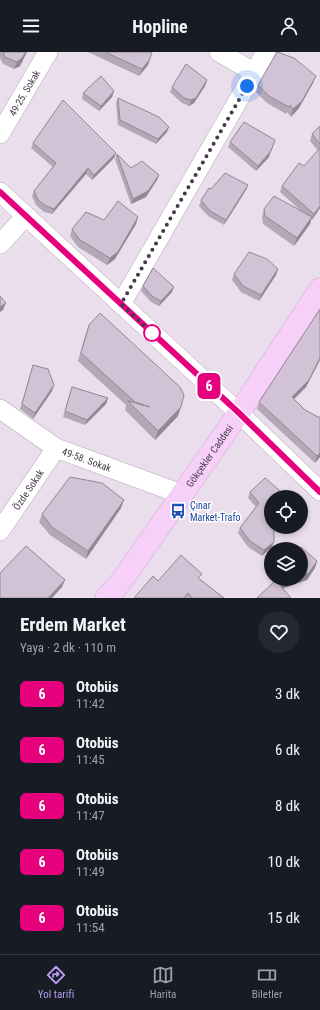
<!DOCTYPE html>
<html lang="tr">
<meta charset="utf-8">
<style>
:root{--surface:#171b24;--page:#242831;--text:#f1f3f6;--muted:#9ea1a6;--line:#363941;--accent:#b69cee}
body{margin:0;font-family:"Roboto Condensed",sans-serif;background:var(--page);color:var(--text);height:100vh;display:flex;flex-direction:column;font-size:15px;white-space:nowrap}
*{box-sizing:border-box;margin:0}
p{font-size:13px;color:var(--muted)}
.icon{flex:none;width:22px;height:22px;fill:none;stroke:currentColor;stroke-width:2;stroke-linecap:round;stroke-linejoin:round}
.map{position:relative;height:546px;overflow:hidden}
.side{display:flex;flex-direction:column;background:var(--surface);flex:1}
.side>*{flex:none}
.badge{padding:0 8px;border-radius:6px;font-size:14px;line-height:26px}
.tools{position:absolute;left:264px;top:438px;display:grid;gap:8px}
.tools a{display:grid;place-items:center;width:44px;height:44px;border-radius:50%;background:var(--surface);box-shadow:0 2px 6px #0003;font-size:20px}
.you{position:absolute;width:20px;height:20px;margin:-10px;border:3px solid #fff;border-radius:50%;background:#1a73e8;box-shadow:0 0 0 6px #1a73e833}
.map>.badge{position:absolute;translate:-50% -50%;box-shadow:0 0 0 2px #fff}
.round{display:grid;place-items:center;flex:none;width:42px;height:42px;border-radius:21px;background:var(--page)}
.overview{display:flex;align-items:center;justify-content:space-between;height:68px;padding:0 20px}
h1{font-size:19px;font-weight:700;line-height:30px}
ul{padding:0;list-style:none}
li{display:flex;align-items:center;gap:12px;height:56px;padding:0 20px}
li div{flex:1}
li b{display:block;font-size:15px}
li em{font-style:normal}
li .badge{min-width:44px;font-weight:700;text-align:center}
header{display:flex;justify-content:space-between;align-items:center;height:52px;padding:0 20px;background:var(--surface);font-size:18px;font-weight:700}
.tabs{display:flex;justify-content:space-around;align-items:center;height:56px;border-top:1px solid var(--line);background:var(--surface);font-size:11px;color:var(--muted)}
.tabs a{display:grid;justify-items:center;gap:2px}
.tabs .current{color:var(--accent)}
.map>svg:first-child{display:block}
</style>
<header><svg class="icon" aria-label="menu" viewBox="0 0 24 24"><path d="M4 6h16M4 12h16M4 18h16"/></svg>Hopline<svg class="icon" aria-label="person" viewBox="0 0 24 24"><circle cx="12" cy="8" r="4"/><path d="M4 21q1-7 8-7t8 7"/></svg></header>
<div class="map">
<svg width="320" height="546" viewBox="0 0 320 546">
<rect width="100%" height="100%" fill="#f3ecf4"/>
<path fill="#eadeec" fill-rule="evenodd" d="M0,0H320V546H0ZM271,445H301V475H271ZM271,497H301V527H271Z"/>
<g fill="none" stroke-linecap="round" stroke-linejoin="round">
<g stroke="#b6a9b9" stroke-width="20">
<g id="street">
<path d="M219,0L255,21"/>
<path id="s1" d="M0,82L48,0"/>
<path d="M0,140L239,361L320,439"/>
<path d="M0,192L26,164"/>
<path d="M121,252L266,0"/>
<path id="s2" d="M0,357L56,396L181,442"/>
<path id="s3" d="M0,479L56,396"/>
</g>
</g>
<g stroke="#d1a5d5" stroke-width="23">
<g id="secondary">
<path id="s4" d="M106,546L120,531L239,361L320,237"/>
</g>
</g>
<use href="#street" stroke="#fff" stroke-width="19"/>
<use href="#secondary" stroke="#f7d0fa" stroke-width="22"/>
</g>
<path fill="#b4a7b7" d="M0,0H27L20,14L14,17L3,12L0,6Z
M88,0H152L148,13L139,24Z
M207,28L205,34L194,51L189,54L182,51L170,40L172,35Z
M313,31L299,56L291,65L287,60L286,62L267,51L256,40L258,33Z
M114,39L112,45L99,59L82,47L83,41Z
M118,46L167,80L156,92L118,73L116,51Z
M320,74V156L312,168L311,167L310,172L294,194L263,172L262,165L264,157L301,159L280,140L282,134L304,114L318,99L310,89L312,82Z
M230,90L269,105L256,119L228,95Z
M33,91L116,101L114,106L92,128L86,122L52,162L44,160L36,153L32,144L34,139L53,115L31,96Z
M117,102L131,116L159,123L157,128L146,145L131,152L115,107Z
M248,133L246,138L224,173L208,164L199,154L201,148L211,137Z
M138,165L136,172L115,207L107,213L78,195L70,184L72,177L104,168Z
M278,217L276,223L259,249L241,240L232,228L234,222Z
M143,234L172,240L159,254L151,250L141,239Z
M320,257V308L306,335L294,347L305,358L318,365H320V405L315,411L257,357L259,350Z
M89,273L178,364L155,388L125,358L126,353L78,309L86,281Z
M33,313L52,339L33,367L20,357Z
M72,335L108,346L106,352L85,373L63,365Z
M250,440L271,445L272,495L262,504L248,495L238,481L240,476L256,455L248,446Z
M121,456L86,507L50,483L39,470L42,462Z
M200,527L224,546H134L158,529Z"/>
<path fill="#928895" d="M26,0H27L20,14L14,17L17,10Z
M150,7L148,13L139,24L142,17Z
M316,24L313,31L299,56L291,65L293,57Z
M207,28L205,34L194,51L189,54L191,48Z
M114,39L112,45L99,59L101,54Z
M169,75L167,80L156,92L158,87Z
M275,88L269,105L256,119L258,114Z
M116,101L114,106L92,128L94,123Z
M88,116L86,122L52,162L54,157Z
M159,123L157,128L146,145L131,152L133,147Z
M248,133L246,138L224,173L226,168Z
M320,154V156L312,168L314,162Z
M138,165L136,172L115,207L107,213L110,206Z
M312,165L310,172L294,194L297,186Z
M278,217L276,223L259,249L261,243Z
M174,235L172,240L159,254L161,249Z
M6,251L3,258L0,260V255Z
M320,306V308L306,335L289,352L292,345Z
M54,333L52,339L33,367L35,361Z
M108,346L106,352L85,373L87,368Z
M181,355L178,364L155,388L158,379Z
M320,401V405L315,411L317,404Z
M124,448L121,456L86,507L88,499Z
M274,490L272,495L262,504L264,498Z
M317,509L315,516L307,528L276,539L279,532L293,527H301V524Z
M65,528L62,535L52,546H48Z"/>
<path fill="#d1c2d5" stroke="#928895" d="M3,0H26L22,6L17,10L5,5Z
M105,0H152L150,7L142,17Z
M277,0L294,6L316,24L302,49L293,57L290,53L289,55L269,44L258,33Z
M186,12L207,28L196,46L191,48L184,46L172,35Z
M101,24L114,39L101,54L83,41Z
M118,46L159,65L169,75L158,87L120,68Z
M63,48L116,101L94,123L88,116L54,157L46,154L38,148L34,139L56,111L33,91Z
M244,70L275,88L271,99L258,114L230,90Z
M320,74V92L312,82Z
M320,96V154L314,162L282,134L299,111L304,114Z
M117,102L131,116L142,109L159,123L148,139L133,147Z
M225,121L248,133L226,168L210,159L201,148L209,136L211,137Z
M274,144L312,165L297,186L265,164L264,157Z
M118,149L138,165L118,200L110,206L80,188L72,177L86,160L104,168Z
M249,200L267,207L278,217L261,243L243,234L234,222Z
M153,216L174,235L161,249L153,245L143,234Z
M0,244L6,251L0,255Z
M320,257V306L309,328L292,345L305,358L318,365H320V401L317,404L259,350Z
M100,261L180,335L184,343L181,355L158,379L128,349L150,355L135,350L81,301L89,273Z
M33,313L48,317L54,333L35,361L22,352Z
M72,335L108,346L87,368L65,359Z
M70,425L102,431L124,448L88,499L53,476L42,462Z
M265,426L287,445H271V475H274V490L264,498L250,489L240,476L259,451L250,440Z
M26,494L65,528L48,546H0V521Z
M301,495L317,509L309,521L301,524V497H299Z
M181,503L202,522L198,526L224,546H192L188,541L184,546H134L153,524L158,529Z
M277,527H293L279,532L291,546H257Z"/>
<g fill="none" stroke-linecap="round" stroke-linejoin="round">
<g stroke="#fff" stroke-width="9">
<path id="line" d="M0,140L239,361L320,440"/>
</g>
<use href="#line" stroke="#e6007e" stroke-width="6"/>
<path stroke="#453a48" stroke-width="4" stroke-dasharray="0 7.2" d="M152,281L153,282L121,252L247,34"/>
</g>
<defs>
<g id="bus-bare" transform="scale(1.2)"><path d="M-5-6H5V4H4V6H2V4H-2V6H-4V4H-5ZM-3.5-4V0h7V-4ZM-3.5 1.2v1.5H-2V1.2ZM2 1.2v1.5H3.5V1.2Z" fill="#1a4fb4" stroke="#fff" stroke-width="2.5" paint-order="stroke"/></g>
</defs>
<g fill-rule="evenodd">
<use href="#bus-bare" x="178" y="459"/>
</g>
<circle fill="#fff" stroke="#e6007e" stroke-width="2" cx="152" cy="281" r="8"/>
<g text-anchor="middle" stroke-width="3" stroke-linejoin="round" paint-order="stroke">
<g font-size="10" fill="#453a48" stroke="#fff">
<text dy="4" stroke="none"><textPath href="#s1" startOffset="48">49-25. Sokak</textPath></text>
<text dy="4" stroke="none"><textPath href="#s4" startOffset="176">Gökçekler Caddesi</textPath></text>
<text dy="4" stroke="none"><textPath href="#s2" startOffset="101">49-58. Sokak</textPath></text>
<text dy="4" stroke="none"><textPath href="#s3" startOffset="50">Özde Sokak</textPath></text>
</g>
<g font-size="10" fill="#164399" stroke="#fff" text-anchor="start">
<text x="190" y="457">Çınar<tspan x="190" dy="12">Market-Trafo</tspan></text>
</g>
</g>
</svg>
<div class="tools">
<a><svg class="icon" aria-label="locate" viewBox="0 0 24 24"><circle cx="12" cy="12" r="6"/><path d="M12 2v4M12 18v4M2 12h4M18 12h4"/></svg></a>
<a><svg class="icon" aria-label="layers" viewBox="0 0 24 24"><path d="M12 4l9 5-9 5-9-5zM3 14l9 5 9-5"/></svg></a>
</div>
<div class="you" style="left:247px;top:34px"></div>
<b class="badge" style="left:209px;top:334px;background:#e6007e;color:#fff">6</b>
</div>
<section class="side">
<div class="overview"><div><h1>Erdem Market</h1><p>Yaya · 2 dk · 110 m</p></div><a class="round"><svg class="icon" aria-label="heart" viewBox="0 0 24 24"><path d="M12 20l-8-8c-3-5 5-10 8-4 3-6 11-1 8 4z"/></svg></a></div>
<ul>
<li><span class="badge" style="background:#e6007e;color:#fff">6</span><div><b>Otobüs</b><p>11:42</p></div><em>3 dk</em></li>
<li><span class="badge" style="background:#e6007e;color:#fff">6</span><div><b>Otobüs</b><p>11:45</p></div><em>6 dk</em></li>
<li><span class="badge" style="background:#e6007e;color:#fff">6</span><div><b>Otobüs</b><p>11:47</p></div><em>8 dk</em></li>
<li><span class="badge" style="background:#e6007e;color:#fff">6</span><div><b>Otobüs</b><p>11:49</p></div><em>10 dk</em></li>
<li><span class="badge" style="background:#e6007e;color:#fff">6</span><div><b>Otobüs</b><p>11:54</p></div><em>15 dk</em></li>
</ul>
</section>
<nav class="tabs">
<a class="current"><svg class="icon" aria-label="directions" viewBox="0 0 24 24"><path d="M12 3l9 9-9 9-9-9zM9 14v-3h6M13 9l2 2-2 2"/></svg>Yol tarifi</a>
<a><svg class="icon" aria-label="map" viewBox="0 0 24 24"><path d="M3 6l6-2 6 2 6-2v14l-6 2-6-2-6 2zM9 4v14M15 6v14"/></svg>Harita</a>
<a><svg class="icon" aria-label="tickets" viewBox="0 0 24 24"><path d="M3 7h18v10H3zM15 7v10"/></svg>Biletler</a>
</nav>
